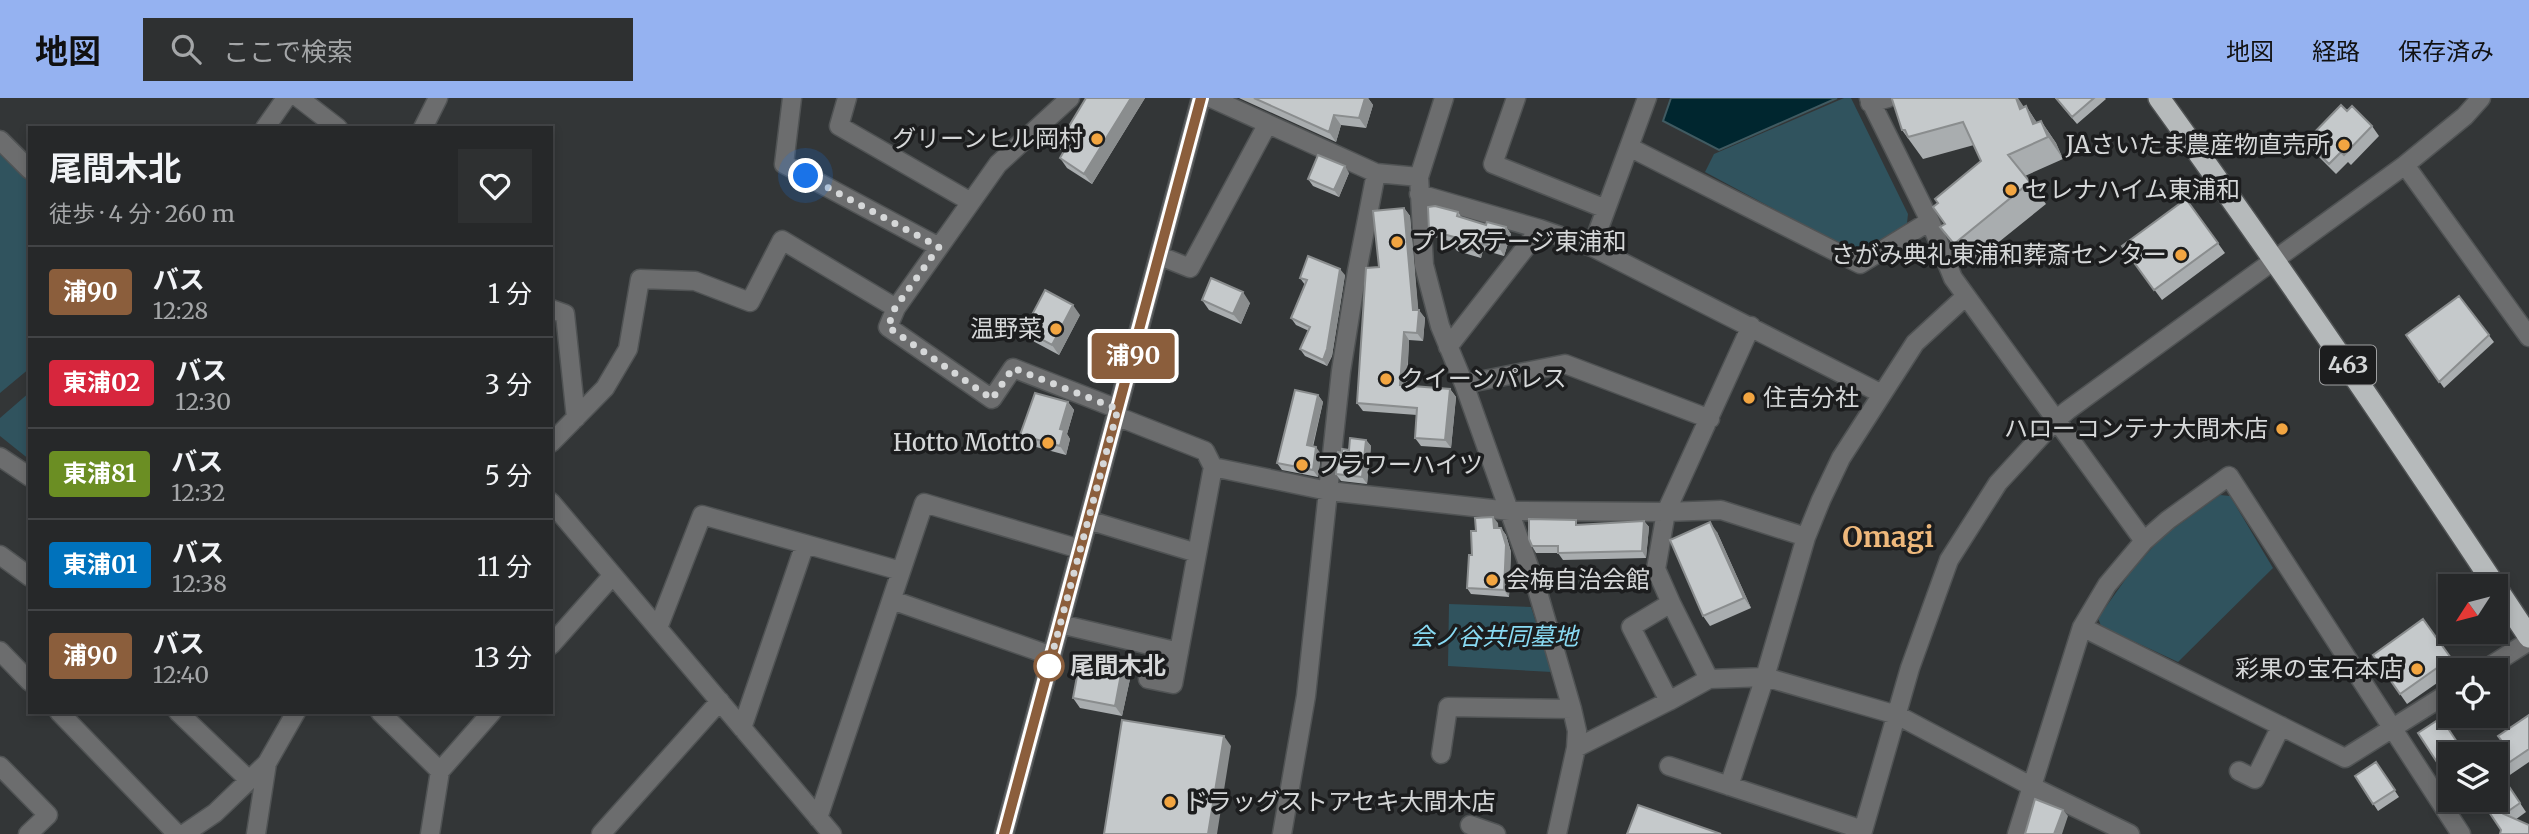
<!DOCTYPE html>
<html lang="ja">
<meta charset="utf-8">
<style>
:root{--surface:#262829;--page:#2e3031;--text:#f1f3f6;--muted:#a4a6a8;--line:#424446;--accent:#95b2f1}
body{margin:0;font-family:Merriweather,"Noto Sans JP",serif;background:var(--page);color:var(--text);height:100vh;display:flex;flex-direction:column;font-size:26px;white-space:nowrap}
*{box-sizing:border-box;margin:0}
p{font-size:23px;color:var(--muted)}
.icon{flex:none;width:38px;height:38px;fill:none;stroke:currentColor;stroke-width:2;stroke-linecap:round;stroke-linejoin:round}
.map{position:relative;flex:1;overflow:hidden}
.side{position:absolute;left:28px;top:28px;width:525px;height:588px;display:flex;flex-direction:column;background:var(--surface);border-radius:0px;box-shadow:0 4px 10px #0003,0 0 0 2px var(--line)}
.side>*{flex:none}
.badge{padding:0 14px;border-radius:5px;font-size:24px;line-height:46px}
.needle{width:46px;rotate:234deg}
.controls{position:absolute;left:2438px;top:476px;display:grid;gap:14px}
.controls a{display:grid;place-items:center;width:70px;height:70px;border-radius:0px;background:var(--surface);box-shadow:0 4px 10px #0003,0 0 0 2px var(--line);font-size:35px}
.you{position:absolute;width:35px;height:35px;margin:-18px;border:5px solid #fff;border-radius:50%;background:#1a73e8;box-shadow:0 0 0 10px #1a73e833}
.map>.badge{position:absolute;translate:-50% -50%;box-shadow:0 0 0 4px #fff}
.round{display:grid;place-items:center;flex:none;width:74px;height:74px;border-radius:0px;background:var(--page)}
.overview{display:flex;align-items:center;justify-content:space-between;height:119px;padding:0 21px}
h1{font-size:33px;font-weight:700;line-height:52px}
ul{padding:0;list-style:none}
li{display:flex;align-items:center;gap:21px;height:91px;padding:0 21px;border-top:2px solid var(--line)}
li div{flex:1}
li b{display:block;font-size:26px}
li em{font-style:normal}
li .badge{min-width:77px;font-weight:700;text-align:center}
header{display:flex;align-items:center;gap:42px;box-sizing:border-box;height:98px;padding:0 35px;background:var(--accent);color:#111}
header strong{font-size:33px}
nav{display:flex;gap:38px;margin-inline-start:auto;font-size:24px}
.search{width:490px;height:63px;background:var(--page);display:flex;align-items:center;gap:18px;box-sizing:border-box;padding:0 24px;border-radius:0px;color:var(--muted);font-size:26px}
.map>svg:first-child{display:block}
</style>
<header>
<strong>地図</strong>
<div class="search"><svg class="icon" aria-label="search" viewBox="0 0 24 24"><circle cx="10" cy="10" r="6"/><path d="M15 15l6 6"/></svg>ここで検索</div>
<nav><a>地図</a><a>経路</a><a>保存済み</a></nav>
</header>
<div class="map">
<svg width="2529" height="736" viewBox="0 0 2529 736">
<rect width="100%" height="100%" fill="#333637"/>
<path fill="#30535e" d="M1844,0H1851L1908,116L1907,125L1865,153L1850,152L1705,74L1714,56Z
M0,56L30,85V270L0,295Z
M30,294V362L0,338V320Z
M2220,397L2230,398L2273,470L2178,564L2101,528L2098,520L2132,472L2162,439Z
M1449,506L1531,509L1552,574L1448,568Z"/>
<path fill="#00262f" stroke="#405b62" stroke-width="2" d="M1671,0H1837L1719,52L1663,23Z"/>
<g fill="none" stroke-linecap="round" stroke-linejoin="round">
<g stroke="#505354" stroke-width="21">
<path id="minor" d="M299,0L338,30
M792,0L784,66L939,149
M847,0L839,28L971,104
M1070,0L998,66L896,210L888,229L992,301L1013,270L1118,311
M1211,0L1376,75L1419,79
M1444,0L1419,79L1424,167L1440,228L1464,286L1537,491L1572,611L1577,633L1576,650L1557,736
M1516,0L1493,66L1606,111
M1647,0L1629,49L1860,166L1930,123L1953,180L2144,443L2107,487L2082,529L2017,736
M1869,0L1930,123
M1870,5L1888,0
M265,30L286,0
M423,30L438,0
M0,42L30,72
M2405,67L2529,239
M1419,96L1540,131L1592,149L1882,296
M1592,149L1629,49
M1160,158L1190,170L1267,27
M1966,198L1915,245L1841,360L1821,402L1806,439L1765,579L1897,617L2031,688L2130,736
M551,211L565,216L576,320
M1751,228L1666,414L1721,412L1806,439
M1448,249L1540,131
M1464,286L1565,266L1710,321
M1116,318L1205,353L1213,369L1173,586L1148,581
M551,345L605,290L628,251L640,181L695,183L750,204L782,142L896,210
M0,359L30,379
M1213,369L1328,393L1510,413L1666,414L1656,471L1671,505L1631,529L1669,603L1576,650
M551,404L832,736
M1088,422L1197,455
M2144,443L2168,422L2229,378L2461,736
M0,457L30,479
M892,502L1052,558
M1671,505L1709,581
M1060,526L1179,554
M2082,529L2345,660L2450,594
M658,530L702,417L901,473
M551,547L613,477
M0,553L30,584
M2484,572L2529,543
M1669,603L1709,581L1765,579L1729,688
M59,614L177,736
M178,614L249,682
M380,614L440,673
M742,630L805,446
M1441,656L1448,609L1572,611
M0,668L48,717L28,736
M1669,668L1863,732
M2239,673L2255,681L2281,628
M818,720L924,405L1080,451
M1470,727L1496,736
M184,736L215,715L267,665L296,614
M256,736L267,665
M430,736L440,673L492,614
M601,736L720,603
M1004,736L1201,0
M1282,736L1306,598L1341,273L1357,173L1376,75
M1862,736L1910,570L1949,462L1998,385L2056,322L2068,312L2405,67L2465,18L2481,0"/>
</g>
<g stroke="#505354" stroke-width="24">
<path id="highway" d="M2159,0C2287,177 2409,357 2529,539"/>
</g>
<use href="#minor" stroke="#6c6d6e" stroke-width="18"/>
<use href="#highway" stroke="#b6babb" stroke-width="21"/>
</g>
<path fill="#a9adaf" d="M1086,0H1145L1092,86L1067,70L1060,60L1063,55L1061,51L1066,42L1063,38Z
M1239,0H1368L1373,7L1366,30L1341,27L1336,44Z
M2055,0H2105L2106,1L2077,26Z
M2026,8L2037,25L2041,23L2056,45L2063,61L2025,78L2046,106L1969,168L1940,129L1945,126L1933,109L1981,63L1974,47L1923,61L1902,32Z
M2347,13L2372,28L2379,38L2351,67L2348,64L2336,76L2313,53L2306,43Z
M1349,75L1339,99L1313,88L1308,81Z
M2186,101L2225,155L2162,202L2122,148Z
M1404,110L1410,118L1418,212L1425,220L1423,243L1409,242L1407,288L1450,291L1456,299L1451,350L1421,348L1415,340L1417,317L1363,313L1357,305L1379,169Z
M1458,114L1462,120L1486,127L1506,129L1511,136L1504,158L1483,152L1481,160L1457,153L1452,146L1453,144L1434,139L1429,132Z
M1345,177L1332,258L1327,268L1305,258L1300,251L1309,233L1296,227L1291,220L1305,187L1300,180Z
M2459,198L2494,244L2444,290L2406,237Z
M1202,202L1250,205L1241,226L1209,212Z
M1080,217L1059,257L1031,242L1024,232Z
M1318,297L1323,304L1313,349L1321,356L1318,379L1282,372L1277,365Z
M1068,304L1074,312L1067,336L1070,341L1066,357L1025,346L1020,337Z
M1366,342L1371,348L1367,386L1341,383L1336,376L1342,355Z
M1644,423L1649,429L1646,460L1563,462L1558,455H1536L1532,448L1579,427Z
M1498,425V430H1501L1506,437L1511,454L1509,499L1471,496L1467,490L1476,433Z
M1717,434L1751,510L1710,528L1703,518Z
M2423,521L2458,570L2455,572H2450V576L2407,606L2373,557Z
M1130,581L1122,618L1080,610L1073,600Z
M2529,617V664L2504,681L2526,714L2501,732L2481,702L2501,642Z
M2418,635L2450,656V685Z
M2376,664L2399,699L2378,713L2355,678Z"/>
<path fill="#8a8d8e" d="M1131,0H1145L1092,86L1084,76Z
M1365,0H1368L1373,7L1366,30L1359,20Z
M2016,0H2018L2028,15L2026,8L2041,31L2045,40L2020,11Z
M1334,17L1341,27L1336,44L1329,34Z
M2041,23L2056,45L2063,61L2048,39Z
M1345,68L1349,75L1339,99L1334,92Z
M1404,110L1410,118L1419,219V212L1425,220L1423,243L1417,235L1413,212Z
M1506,129L1511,136L1504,158L1500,151Z
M1479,145L1483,152L1481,160L1476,153Z
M1340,171L1345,177L1332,258L1327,268L1323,262Z
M1243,194L1250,205L1241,226L1233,216Z
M1073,207L1080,217L1059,257L1052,247Z
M1404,234L1409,242L1406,295L1400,287Z
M1450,291L1456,299L1451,350L1445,342Z
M1318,297L1323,304L1311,354L1307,347Z
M1068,304L1074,312L1067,336L1070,341L1066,357L1060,348V331Z
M1366,342L1371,348L1367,386L1362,379Z
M1316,349L1321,356L1318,379L1313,372Z
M1493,419L1498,425L1499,437L1494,430Z
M1644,423L1649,429L1646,460L1642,453Z
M1710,424L1717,434L1751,510L1744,500Z
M1501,430L1506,437L1511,454L1509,499L1504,492Z
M1122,571L1130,581L1122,618L1115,608Z
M1224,638L1231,648L1217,736H1208Z
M2063,712L2068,718L2062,736H2054Z"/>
<path fill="#c5c9cb" stroke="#8a8d8e" stroke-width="2" d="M1086,0H1131L1084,76L1060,60L1064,53L1061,51L1067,41L1063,38Z
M1254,0H1365L1359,20L1334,17L1329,34Z
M1893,0H2016L2020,11L2026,8L2033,26L2041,23L2048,39L2008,57L2030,84L1954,146L1940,129L1945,126L1933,109L1938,105L1935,101L1981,63L1963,24L1908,39L1905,32H1902L1892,1Z
M2056,0H2094L2072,19Z
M2341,7L2347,13L2352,8L2372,28L2344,57L2341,54L2329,66L2306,43Z
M1318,57L1345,68L1334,92L1308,81Z
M2186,101L2218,145L2154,192L2122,148Z
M1435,108L1458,114L1457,118L1486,127L1487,124L1506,129L1500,151L1479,145L1476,153L1452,146L1454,139L1429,132L1428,109Z
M1404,110L1413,212H1419L1417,235L1404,234L1400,287L1450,291L1445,342L1415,340L1417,310L1357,305L1366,170L1379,169L1373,113Z
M1308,158L1340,171L1327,251L1323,262L1300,251L1310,229L1291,220L1307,182L1300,180Z
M1211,180L1243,194L1233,216L1202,202Z
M1045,192L1073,207L1052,247L1024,232Z
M2459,198L2489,237L2439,284L2406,237Z
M1295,292L1318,297L1307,347L1316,349L1313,372L1277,365Z
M1035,295L1068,304L1060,331L1064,332L1060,348L1020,337Z
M1350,340L1366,342L1362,379L1336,376L1338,354L1342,355V351L1349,352Z
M1493,419L1494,430H1501L1506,447L1504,492L1467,490L1469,457H1472L1471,433H1476L1475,420Z
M1529,421L1576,422V427L1644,423L1642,453L1558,455V448H1532L1529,441Z
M1710,424L1744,500L1703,518L1670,442Z
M2423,521L2451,560L2400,596L2373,557Z
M1080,562L1122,571L1115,608L1073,600Z
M2529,617V651L2498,672L2520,705L2504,716L2529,727V736H2500L2501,732L2481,702H2496V656H2480L2501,642L2498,638Z
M2441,620L2465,656H2450V675L2446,678L2418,635Z
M1122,622L1224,638L1208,736H1104Z
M2376,664L2395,692L2373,706L2355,678Z
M2035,701L2063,712L2054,736H2025Z
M1638,707L1721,736H1627Z"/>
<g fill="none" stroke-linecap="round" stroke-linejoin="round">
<g stroke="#fff" stroke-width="16">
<path id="line" d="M1004,736L1201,0"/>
</g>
<use href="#line" stroke="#8b5e3c" stroke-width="10"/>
<path stroke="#d5d7d8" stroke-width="7" stroke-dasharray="0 12.6" d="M806,78L939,149L895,210L888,229L992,301L1013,270L1118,311L1049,568"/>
</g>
<g fill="#f2a541" stroke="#1c1d1e" stroke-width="2.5">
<circle cx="1097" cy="41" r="7"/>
<circle cx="2344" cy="47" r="7"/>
<circle cx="2011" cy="92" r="7"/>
<circle cx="1397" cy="144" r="7"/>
<circle cx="2181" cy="157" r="7"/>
<circle cx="1056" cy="231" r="7"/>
<circle cx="1386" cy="281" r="7"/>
<circle cx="1749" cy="300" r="7"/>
<circle cx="2282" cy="331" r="7"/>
<circle cx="1048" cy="345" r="7"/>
<circle cx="1302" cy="367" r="7"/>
<circle cx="1492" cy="482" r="7"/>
<circle cx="2417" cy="571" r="7"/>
<circle cx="1170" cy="704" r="7"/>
</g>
<circle fill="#fff" stroke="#8b5e3c" stroke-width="3.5" cx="1049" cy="568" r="14"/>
<g text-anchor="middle" stroke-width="7" stroke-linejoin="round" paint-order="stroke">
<rect fill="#1c1d1e" stroke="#9e9fa0" stroke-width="2" x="2320" y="247.5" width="56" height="39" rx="5"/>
<g font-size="23" font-weight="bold" fill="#d5d7d8">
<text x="2348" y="275">463</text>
</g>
<g font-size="24" fill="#d5d7d8" stroke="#1c1d1e" text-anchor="end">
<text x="1083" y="49">グリーンヒル岡村</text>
<text x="2330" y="55">JAさいたま農産物直売所</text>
<text x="2025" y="100" text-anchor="start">セレナハイム東浦和</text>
<text x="1411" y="152" text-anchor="start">プレステージ東浦和</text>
<text x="2167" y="165">さがみ典礼東浦和葬斎センター</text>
<text x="1042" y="239">温野菜</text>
<text x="1400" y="289" text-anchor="start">クイーンパレス</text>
<text x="1763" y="308" text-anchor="start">住吉分社</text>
<text x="2268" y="339">ハローコンテナ大間木店</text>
<text x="1034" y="353">Hotto Motto</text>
<text x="1316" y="375" text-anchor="start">フラワーハイツ</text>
<text x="1506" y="490" text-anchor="start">会梅自治会館</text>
<text x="2403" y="579">彩果の宝石本店</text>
<text x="1184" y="712" text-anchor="start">ドラッグストアセキ大間木店</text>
</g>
<g font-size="24" font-style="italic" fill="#88daf3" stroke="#1c1d1e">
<text x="1494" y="547">会ノ谷共同墓地</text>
</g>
<g font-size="24" font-weight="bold" fill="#d5d7d8" stroke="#1c1d1e" text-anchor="start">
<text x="1070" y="576">尾間木北</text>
</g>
<g font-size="28" font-weight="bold" fill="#eeb87b" stroke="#1c1d1e">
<text x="1888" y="449">Omagi</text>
</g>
</g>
</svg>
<div class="controls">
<a><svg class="needle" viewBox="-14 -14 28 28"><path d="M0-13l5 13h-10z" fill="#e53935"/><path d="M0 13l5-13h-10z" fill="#a4a6a8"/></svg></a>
<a><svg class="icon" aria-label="locate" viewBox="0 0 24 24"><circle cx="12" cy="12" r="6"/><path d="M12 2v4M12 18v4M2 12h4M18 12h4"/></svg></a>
<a><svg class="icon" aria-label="layers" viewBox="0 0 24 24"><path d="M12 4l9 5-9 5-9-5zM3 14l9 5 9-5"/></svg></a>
</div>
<div class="you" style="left:806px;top:78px"></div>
<b class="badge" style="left:1133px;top:258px;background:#8b5e3c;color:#fff">浦90</b>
<section class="side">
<div class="overview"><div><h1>尾間木北</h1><p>徒歩 · 4 分 · 260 m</p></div><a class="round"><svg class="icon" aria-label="heart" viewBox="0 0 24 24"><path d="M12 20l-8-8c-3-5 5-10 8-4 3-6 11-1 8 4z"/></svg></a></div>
<ul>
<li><span class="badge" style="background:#8b5e3c;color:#fff">浦90</span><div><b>バス</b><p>12:28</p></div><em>1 分</em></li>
<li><span class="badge" style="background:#d7263d;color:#fff">東浦02</span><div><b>バス</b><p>12:30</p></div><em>3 分</em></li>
<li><span class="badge" style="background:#6b8e23;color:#fff">東浦81</span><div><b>バス</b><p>12:32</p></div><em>5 分</em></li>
<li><span class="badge" style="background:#0072bc;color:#fff">東浦01</span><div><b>バス</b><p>12:38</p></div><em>11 分</em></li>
<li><span class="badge" style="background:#8b5e3c;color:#fff">浦90</span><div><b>バス</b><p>12:40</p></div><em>13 分</em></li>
</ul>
</section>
</div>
